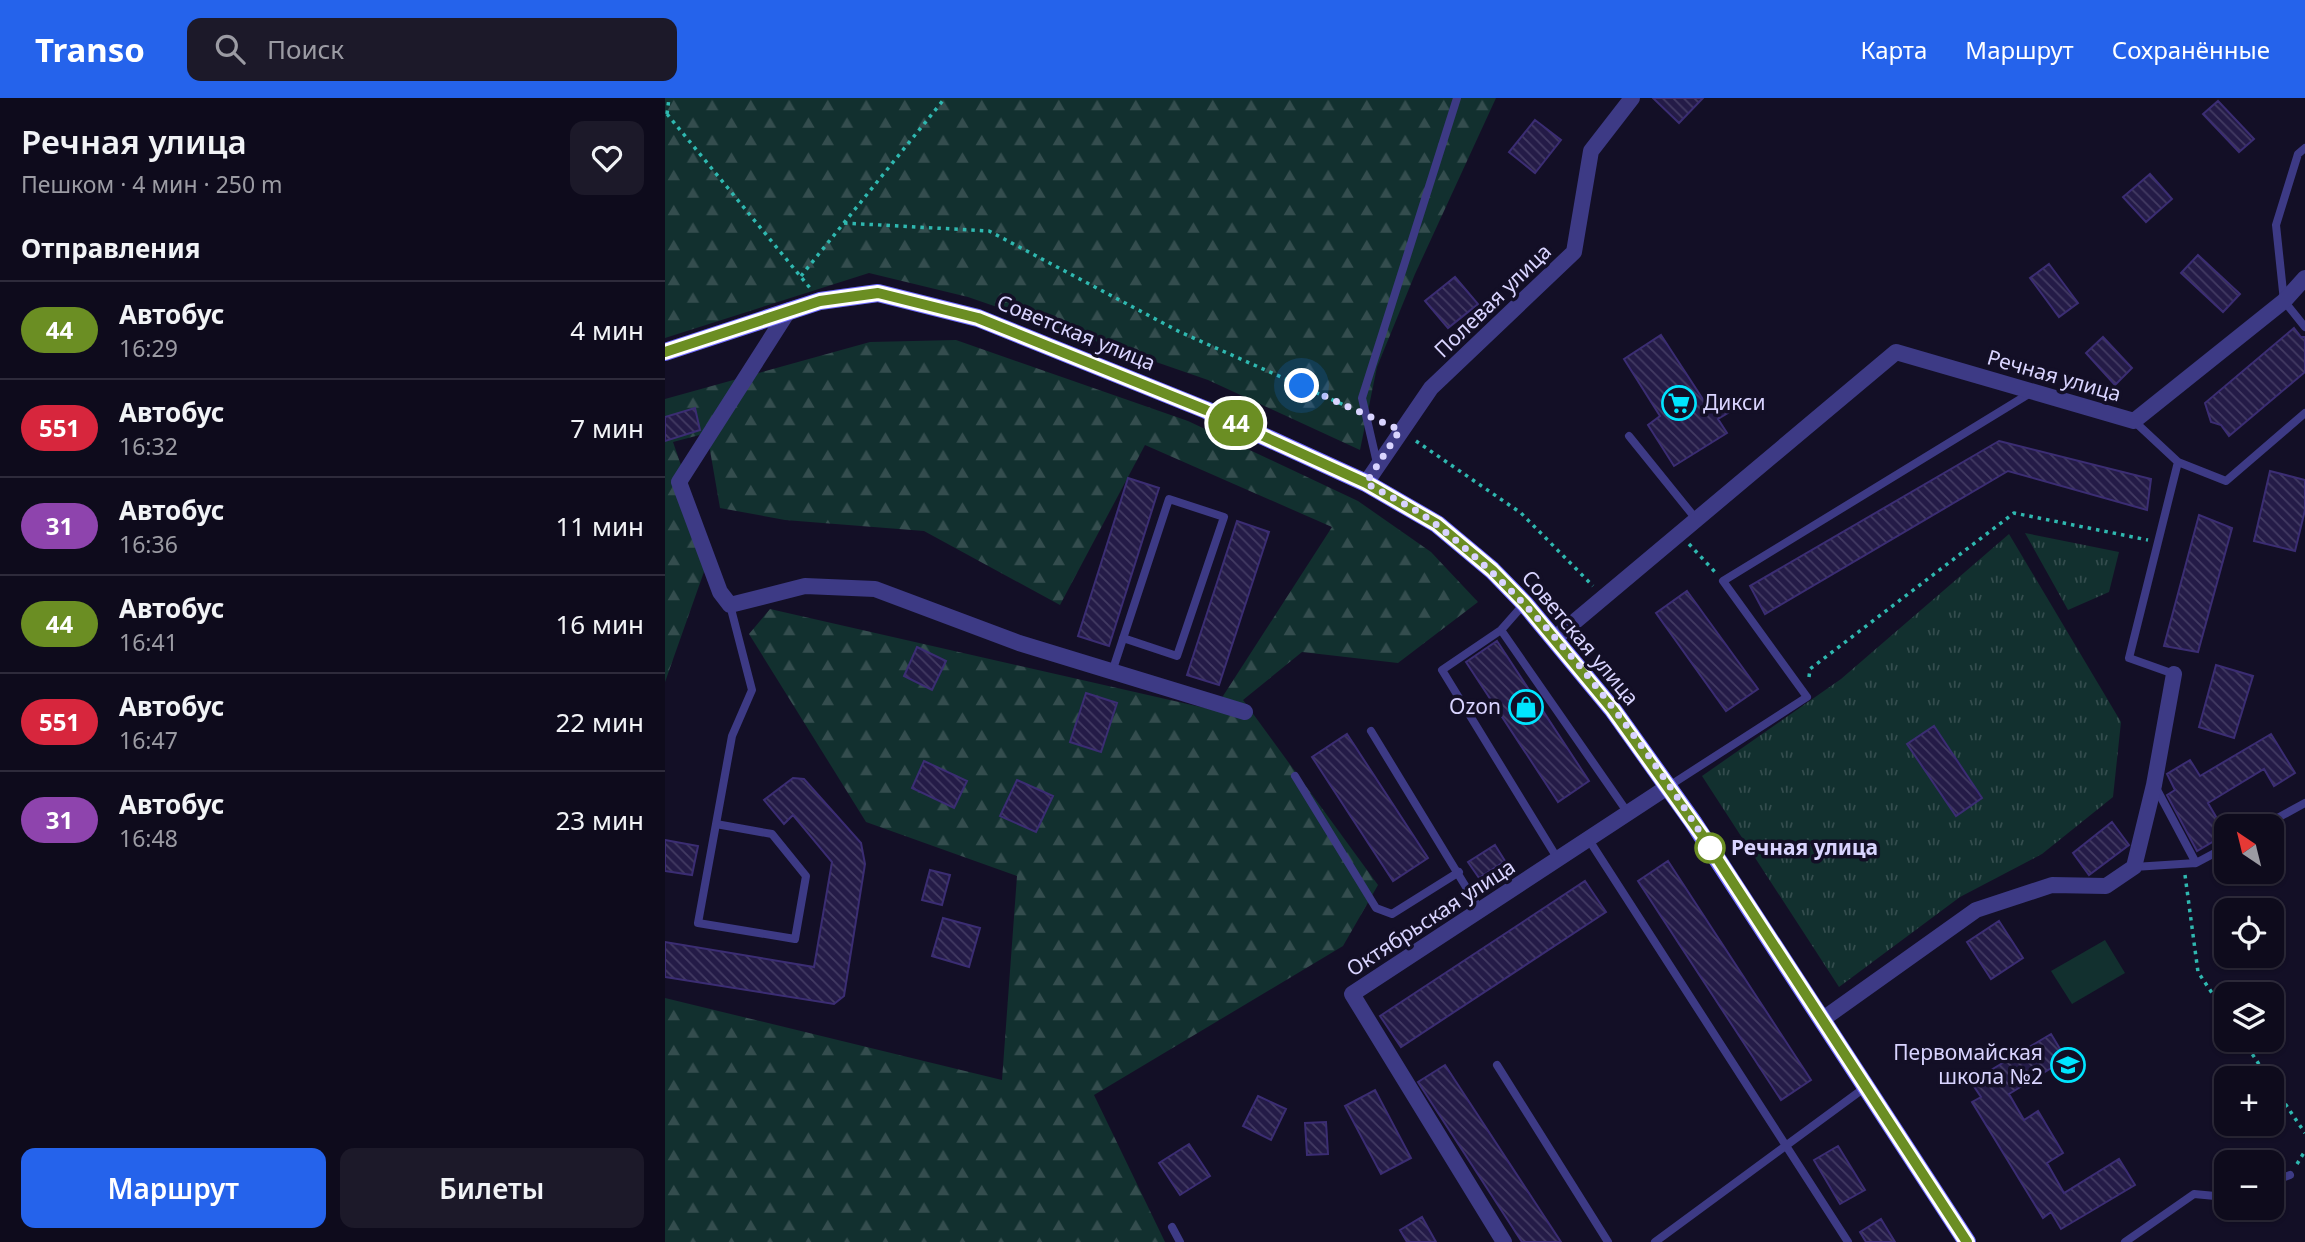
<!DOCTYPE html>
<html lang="ru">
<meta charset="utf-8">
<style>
:root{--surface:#0e0b1c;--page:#1c1929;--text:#f1f3f6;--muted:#9b9ba3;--line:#2e2b3b;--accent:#2563eb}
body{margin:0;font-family:"Noto Sans",sans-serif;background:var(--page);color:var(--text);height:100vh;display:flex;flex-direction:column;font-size:26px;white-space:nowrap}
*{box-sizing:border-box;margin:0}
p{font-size:23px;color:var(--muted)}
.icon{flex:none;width:38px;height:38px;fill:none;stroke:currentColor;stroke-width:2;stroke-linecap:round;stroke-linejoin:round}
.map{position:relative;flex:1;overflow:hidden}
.drawer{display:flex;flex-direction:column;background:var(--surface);width:665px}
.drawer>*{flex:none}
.badge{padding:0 14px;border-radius:23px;font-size:24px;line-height:46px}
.needle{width:46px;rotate:325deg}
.fabs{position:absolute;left:1549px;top:716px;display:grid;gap:14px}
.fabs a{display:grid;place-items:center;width:70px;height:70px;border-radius:14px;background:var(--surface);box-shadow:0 2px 5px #0004,0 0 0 2px var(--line);font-size:35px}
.you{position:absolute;width:35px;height:35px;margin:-18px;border:5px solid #fff;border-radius:50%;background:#1a73e8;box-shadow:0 0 0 10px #1a73e833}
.map>.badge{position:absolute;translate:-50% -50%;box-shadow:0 0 0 4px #fff}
h2{padding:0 21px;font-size:26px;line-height:63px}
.round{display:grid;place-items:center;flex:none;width:74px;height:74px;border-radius:14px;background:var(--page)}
.summary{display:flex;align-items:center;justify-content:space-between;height:119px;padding:0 21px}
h1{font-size:33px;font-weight:600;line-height:52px}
.action{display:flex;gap:14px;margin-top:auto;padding:14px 21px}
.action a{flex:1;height:80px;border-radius:14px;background:var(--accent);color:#fff;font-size:28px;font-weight:600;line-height:80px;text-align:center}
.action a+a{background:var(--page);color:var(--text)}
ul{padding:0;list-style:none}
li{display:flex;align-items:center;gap:21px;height:98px;padding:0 21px;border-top:2px solid var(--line)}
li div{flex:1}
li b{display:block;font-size:26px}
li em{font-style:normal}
li .badge{min-width:77px;font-weight:700;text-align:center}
header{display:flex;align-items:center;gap:42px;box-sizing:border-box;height:98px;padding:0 35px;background:var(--accent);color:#fff}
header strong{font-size:33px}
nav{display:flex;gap:38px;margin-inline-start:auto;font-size:24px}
.search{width:490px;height:63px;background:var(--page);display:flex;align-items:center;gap:18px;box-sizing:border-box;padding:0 24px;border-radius:14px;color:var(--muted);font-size:26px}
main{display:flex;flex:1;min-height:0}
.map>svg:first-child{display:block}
</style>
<header>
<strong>Transo</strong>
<div class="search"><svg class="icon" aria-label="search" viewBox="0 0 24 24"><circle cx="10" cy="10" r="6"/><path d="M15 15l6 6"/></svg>Поиск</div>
<nav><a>Карта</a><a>Маршрут</a><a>Сохранённые</a></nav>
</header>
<main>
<section class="drawer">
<div class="summary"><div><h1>Речная улица</h1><p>Пешком · 4 мин · 250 m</p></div><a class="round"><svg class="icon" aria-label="heart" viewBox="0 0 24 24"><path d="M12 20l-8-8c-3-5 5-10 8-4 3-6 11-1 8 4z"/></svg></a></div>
<h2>Отправления</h2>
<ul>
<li><span class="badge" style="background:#6b8e23;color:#fff">44</span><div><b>Автобус</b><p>16:29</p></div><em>4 мин</em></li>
<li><span class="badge" style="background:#d7263d;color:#fff">551</span><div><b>Автобус</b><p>16:32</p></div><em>7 мин</em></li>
<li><span class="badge" style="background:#8e44ad;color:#fff">31</span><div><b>Автобус</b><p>16:36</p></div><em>11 мин</em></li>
<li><span class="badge" style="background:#6b8e23;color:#fff">44</span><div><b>Автобус</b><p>16:41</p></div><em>16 мин</em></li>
<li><span class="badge" style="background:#d7263d;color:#fff">551</span><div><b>Автобус</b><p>16:47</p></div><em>22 мин</em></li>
<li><span class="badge" style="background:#8e44ad;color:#fff">31</span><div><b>Автобус</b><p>16:48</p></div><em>23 мин</em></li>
</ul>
<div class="action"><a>Маршрут</a><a>Билеты</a></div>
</section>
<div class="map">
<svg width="1640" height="1144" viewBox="0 0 1640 1144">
<defs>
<pattern id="forest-firs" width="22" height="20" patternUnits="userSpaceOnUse" patternTransform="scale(1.75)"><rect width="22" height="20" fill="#12302f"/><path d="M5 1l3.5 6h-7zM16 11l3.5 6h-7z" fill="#344d4e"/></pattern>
<pattern id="park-tufts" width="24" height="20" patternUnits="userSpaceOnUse" patternTransform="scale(1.75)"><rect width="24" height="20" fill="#12302f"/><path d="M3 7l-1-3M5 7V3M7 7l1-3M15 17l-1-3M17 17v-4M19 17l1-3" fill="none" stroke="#344d4e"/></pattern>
<pattern id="building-back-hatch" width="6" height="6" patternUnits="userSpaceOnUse" patternTransform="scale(1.75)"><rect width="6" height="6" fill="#241b47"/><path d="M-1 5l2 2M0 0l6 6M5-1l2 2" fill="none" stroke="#433b63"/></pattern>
</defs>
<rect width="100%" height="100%" fill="#130f26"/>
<path fill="#12302f" d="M1440,842L1460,875L1407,906L1386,873Z"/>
<path fill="url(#forest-firs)" d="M0,0H831L750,176L712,269L695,352L543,282L303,199L204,175L0,240Z
M291,242L523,323L693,403L766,454L813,504L733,565L637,554L578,602L713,787L678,848L429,997L500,1144H0V900L337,982L352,778L201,724L84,536L105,511L549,612L667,429L480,347L395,507L259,433L120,422L55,410L42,335L8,344L46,454L0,584V301L205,244Z"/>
<path fill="url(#park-tufts)" d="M1360,435L1454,454L1444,494L1403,512Z
M1344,436L1456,624L1448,699L1377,756L1295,799L1174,889L1037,678L1176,581Z"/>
<path fill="url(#building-back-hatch)" stroke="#3b2d73" stroke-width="2" d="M988,0H1038L1014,25Z
M1553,3L1589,41L1574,54L1538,16Z
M870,22L896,42L870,75L844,54Z
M1485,76L1507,101L1481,124L1458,99Z
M1533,157L1575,196L1558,214L1516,175Z
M1384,166L1413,205L1394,219L1365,180Z
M790,179L813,206L783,230L760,203Z
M1629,230L1636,239H1640V274L1564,338L1556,327L1546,324L1540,305Z
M996,237L1043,309L1055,302L1063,315L1053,321L1062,335L1009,368L983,327L995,318L959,261Z
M1438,239L1467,270L1450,287L1421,255Z
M30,310L35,332L0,343V319Z
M1334,343L1486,381L1482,412L1343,373L1100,516L1085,488Z
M1605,373L1640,382V412L1630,453L1589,443Z
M463,380L494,390L444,548L413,538Z
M1534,417L1567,430L1533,554L1499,548Z
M572,423L604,434L554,587L522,577Z
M1022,493L1093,591L1061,613L991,515Z
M832,543L924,683L893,704L801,564Z
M252,549L281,563L267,592L239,578Z
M1551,567L1588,578L1569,640L1534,629Z
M421,595L452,605L436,654L405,644Z
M1269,628L1317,700L1291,718L1242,646Z
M682,636L763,760L728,783L647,659Z
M1606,636L1630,675L1609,688L1599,671L1543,705L1561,736L1532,753L1502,697L1510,692L1502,676L1525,662L1535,678Z
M259,663L302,683L289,710L247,690Z
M128,680L139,681L196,745L200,766L179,898L169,906L0,879V844L149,869L167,764L128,717L119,726L99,702Z
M352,682L388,698L371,734L335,718Z
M1447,724L1464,747L1424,777L1408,755Z
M0,742L33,748L27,777L0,773Z
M830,747L840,763L814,780L803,764Z
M1003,763L1146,982L1116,1002L973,783Z
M265,772L285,777L277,807L257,802Z
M920,783L941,814L736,949L715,918Z
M278,820L315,830L304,869L267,858Z
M1334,823L1358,860L1326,881L1302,844Z
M1386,936L1401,961L1344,996L1359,1022L1373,1013L1398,1055L1382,1065L1399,1095L1454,1061L1470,1087L1396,1131L1386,1114L1378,1120L1307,1004L1316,999L1306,984Z
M780,967L896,1144H857L753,984Z
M710,992L746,1060L716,1076L680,1008Z
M593,998L621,1011L606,1042L578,1028Z
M661,1024L663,1056L642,1057L640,1025Z
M524,1046L545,1078L515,1097L494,1065Z
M1173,1048L1200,1092L1175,1106L1149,1062Z
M757,1119L771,1144H742L735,1132Z
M1216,1121L1230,1144H1201L1195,1134Z"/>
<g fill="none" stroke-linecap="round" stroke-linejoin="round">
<path stroke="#2fb8b0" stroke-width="3.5" stroke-dasharray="3.5 5" stroke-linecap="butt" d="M2,16L145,190
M2,16L4,0
M179,125L324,133L515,234L688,311
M136,178L280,0
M751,343L856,415L928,488
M1024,446L1050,474
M1144,579L1145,571L1349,415L1483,442
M1520,777L1533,874L1561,916
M1578,942L1603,980
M1606,985L1640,1035
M1632,1066L1640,1053"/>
<path stroke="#3d3a85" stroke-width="8" d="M1640,50L1633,56L1611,127L1619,203L1640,229
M1469,323L1513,364L1561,383L1640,315
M964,338L1031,421
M712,365L697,300L792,0
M859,506L836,532L777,572L894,763
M836,532L963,715
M447,574L504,401L559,419L512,558L458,540
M1509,576L1464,560L1513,364
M706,633L815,812
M630,678L711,810L727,816L794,774
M1004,688L1142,599L1058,483L1367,294
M1490,688L1531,765
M51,726L107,736L141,778L130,841L33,825L67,638L87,592L65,507
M1598,728L1640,705
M924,742L1183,1144
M1469,769L1531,765L1561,749
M832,967L943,1144
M1606,1084L1625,1077
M507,1129L515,1144
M990,1144L1202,988
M1460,1144L1529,1096L1561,1099"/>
<path stroke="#3d3a85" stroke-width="16" d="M124,212L14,384L55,494L65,507L140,488L210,491L354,545L580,614
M701,385L766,290L909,154L926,53L967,0
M889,541L1231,254L1469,323L1619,203L1640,180
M1158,921L1311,812L1387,787L1441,788L1469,769L1489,687L1509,576
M839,1144L687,896L1004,688"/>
<path stroke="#6f6bff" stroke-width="18" d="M0,254L155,203L213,195L313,220L541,312L701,385L772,426L827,472L860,506L948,612L1028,724L1302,1144"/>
</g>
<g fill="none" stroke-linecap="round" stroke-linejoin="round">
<g stroke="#fff" stroke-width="16">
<path id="line" d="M0,254L155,203L213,195L313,220L541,312L701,385L772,426L827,472L860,506L948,612L1037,737L1302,1144"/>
</g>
<use href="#line" stroke="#6b8e23" stroke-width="10"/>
<path stroke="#d9d4ff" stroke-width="7" stroke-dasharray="0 12.6" d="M637,288L735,332L701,385C725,399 753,411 774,429C878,509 976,639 1045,750"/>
</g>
<defs>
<g id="supermarket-ring" transform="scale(1.75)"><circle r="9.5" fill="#130f26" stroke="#00e5ff" stroke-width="1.5"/><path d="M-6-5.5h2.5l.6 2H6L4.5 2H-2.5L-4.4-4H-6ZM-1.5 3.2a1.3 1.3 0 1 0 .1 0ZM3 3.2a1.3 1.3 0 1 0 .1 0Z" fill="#00e5ff"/></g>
<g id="shop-ring" transform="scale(1.75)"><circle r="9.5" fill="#130f26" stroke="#00e5ff" stroke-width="1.5"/><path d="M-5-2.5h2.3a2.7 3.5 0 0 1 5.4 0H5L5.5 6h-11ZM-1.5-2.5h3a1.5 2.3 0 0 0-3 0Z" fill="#00e5ff"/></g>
<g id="school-ring" transform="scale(1.75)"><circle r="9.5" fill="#130f26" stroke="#00e5ff" stroke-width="1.5"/><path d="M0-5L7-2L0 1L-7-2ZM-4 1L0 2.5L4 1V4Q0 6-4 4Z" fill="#00e5ff"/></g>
</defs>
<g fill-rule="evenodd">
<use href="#supermarket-ring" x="1014" y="305"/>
<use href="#shop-ring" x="861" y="609"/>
<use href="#school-ring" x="1403" y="967"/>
</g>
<circle fill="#fff" stroke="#6b8e23" stroke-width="3.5" cx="1045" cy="750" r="14"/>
<g text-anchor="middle" stroke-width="7" stroke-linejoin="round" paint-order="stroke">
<g font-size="21" fill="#d9d4ff" stroke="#130f26">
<text transform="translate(828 203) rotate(-44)" y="7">Полевая улица</text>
<text transform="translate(411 235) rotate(22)" y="7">Советская улица</text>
<text transform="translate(1389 278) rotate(16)" y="7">Речная улица</text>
<text transform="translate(915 540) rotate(50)" y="7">Советская улица</text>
<text transform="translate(766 820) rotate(-33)" y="7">Октябрьская улица</text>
</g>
<g font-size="21" fill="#d9d4ff" stroke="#130f26" text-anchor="end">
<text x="1038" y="312" text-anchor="start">Дикси</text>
<text x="836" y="616">Ozon</text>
<text x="1378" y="962">Первомайская<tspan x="1378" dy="24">школа №2</tspan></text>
</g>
<g font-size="21" font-weight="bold" fill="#d9d4ff" stroke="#130f26" text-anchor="start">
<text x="1066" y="757">Речная улица</text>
</g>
</g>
</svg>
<div class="fabs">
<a><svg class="needle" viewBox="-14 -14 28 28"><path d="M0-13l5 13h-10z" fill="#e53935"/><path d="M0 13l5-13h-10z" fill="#9b9ba3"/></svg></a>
<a><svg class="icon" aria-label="locate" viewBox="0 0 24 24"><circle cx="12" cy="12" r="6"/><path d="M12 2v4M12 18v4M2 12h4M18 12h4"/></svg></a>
<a><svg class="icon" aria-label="layers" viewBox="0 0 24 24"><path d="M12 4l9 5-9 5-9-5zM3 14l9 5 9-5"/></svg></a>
<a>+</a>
<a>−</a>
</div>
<div class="you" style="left:637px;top:288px"></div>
<b class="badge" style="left:571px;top:325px;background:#6b8e23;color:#fff">44</b>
</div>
</main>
